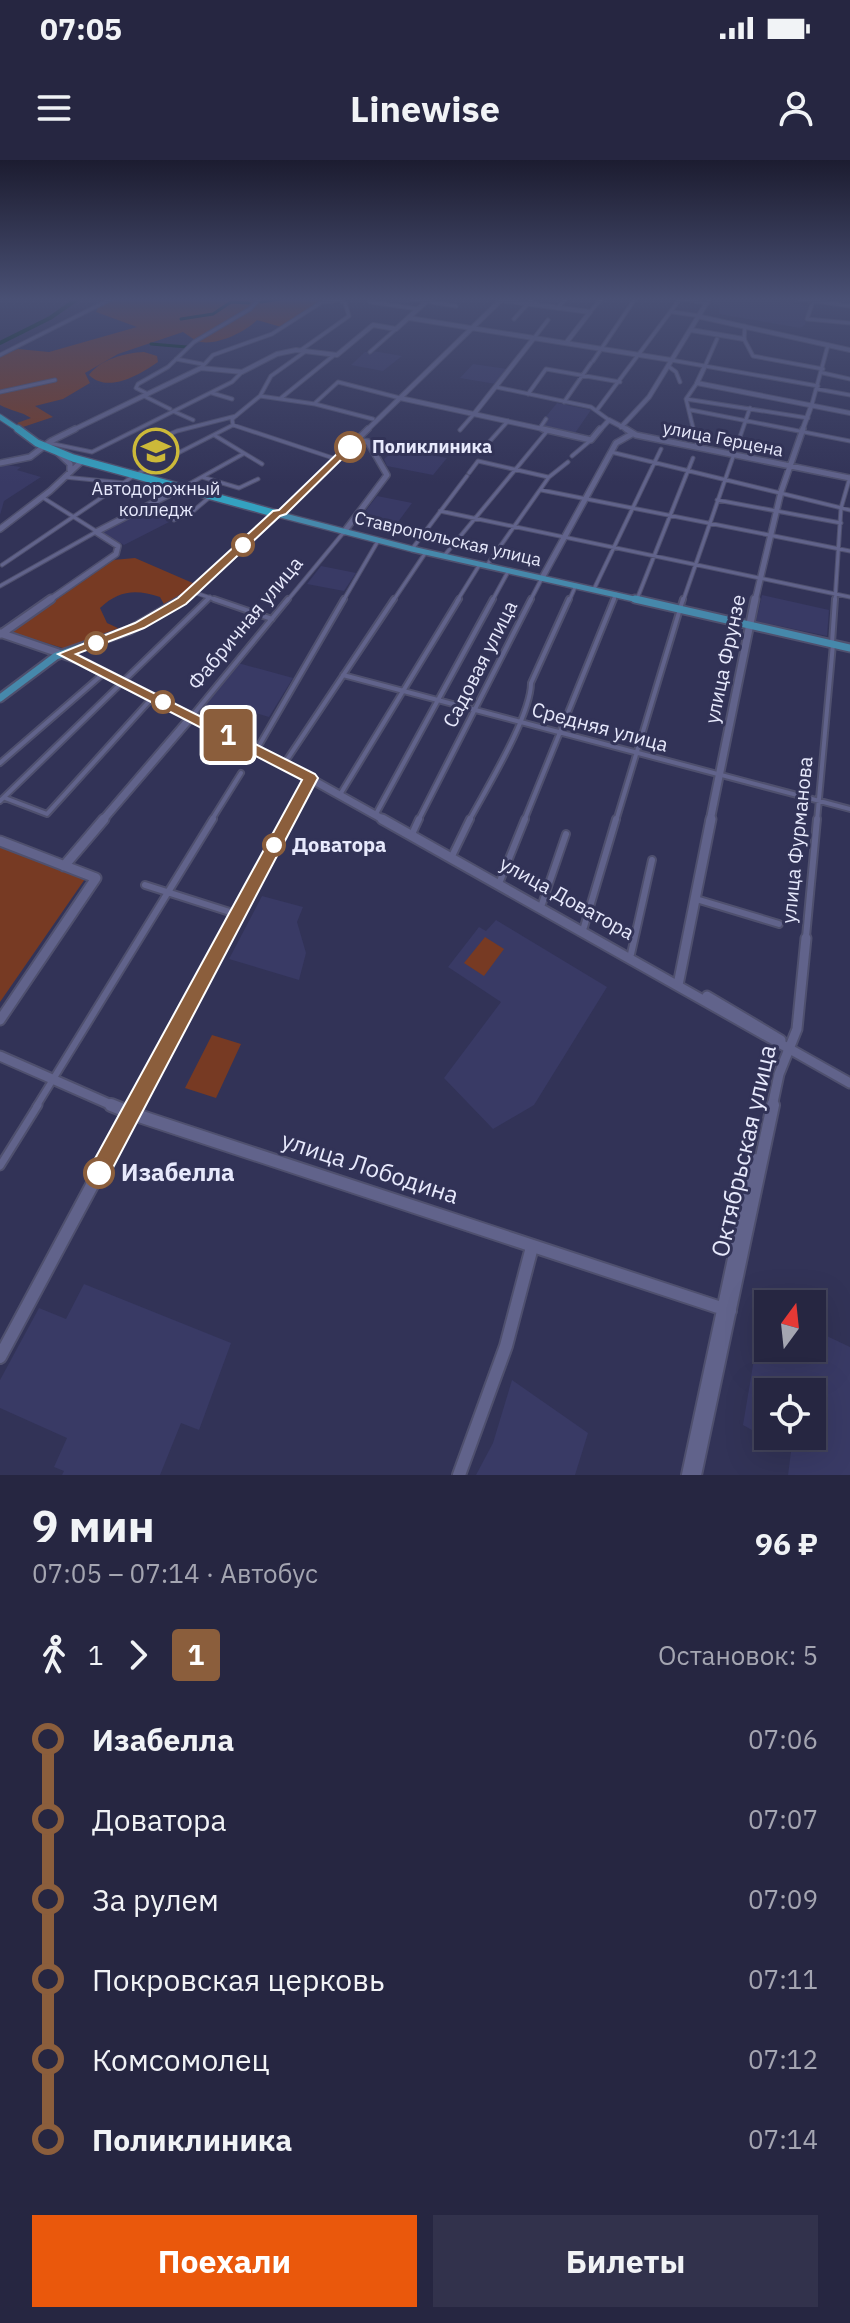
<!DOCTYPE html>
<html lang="ru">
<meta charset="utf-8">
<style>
:root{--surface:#262641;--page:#32324c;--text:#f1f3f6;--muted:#a4a5b1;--line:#42435a;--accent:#ea580c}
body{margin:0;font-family:"IBM Plex Sans",sans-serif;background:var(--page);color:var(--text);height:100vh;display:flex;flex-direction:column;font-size:30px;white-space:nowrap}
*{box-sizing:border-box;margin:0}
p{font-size:26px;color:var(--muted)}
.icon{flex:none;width:44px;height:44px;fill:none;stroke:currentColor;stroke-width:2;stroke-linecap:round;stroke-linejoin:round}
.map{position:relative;height:1315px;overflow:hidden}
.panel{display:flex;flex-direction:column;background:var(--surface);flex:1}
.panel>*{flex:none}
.badge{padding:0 16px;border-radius:6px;font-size:28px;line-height:52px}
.needle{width:52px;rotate:15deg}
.buttons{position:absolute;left:754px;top:1130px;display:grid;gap:16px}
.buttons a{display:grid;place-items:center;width:72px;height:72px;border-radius:0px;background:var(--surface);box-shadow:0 8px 32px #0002,0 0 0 2px var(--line);font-size:40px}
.map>.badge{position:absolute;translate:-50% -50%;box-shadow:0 0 0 4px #fff}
.legs{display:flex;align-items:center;gap:12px;height:88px;padding:0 32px;font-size:26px}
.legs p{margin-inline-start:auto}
.headline{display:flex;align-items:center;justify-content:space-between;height:136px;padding:0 32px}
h1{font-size:44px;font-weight:700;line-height:60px}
.action{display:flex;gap:16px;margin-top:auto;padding:16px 32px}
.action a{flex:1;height:92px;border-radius:0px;background:var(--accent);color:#fff;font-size:32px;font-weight:700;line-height:92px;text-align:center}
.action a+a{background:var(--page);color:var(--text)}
ul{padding:0 32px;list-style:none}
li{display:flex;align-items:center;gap:28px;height:80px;font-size:30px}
li i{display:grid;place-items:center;width:12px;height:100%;margin:0 10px;background:currentColor}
li i::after{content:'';width:20px;height:20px;margin:-10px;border:6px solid;border-radius:50%;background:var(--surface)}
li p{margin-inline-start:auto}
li:first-child i{background:linear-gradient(#0000 50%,currentColor 0)}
li:last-child i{background:linear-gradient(currentColor 50%,#0000 0)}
.status{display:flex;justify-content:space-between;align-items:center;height:56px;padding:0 40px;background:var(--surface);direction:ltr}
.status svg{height:22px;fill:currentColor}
header{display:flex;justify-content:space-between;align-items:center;height:104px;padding:0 32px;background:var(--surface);font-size:36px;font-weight:700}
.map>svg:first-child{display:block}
</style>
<div class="status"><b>07:05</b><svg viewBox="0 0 49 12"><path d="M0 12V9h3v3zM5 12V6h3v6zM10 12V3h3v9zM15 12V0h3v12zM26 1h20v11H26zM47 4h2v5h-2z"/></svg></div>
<header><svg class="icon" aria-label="menu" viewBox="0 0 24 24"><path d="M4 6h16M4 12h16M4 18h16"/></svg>Linewise<svg class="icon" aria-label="person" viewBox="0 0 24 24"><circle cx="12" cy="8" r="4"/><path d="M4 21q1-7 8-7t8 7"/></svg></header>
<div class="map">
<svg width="850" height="1315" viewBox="0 0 850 1315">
<rect width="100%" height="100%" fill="#323357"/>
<path fill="#393a65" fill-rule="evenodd" d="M715,139H764L809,146L805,165L800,168L719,154L720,145L713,143Z
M373,191L402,196L383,211L351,205L365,192Z
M473,204L507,209L496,224L460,218Z
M557,243L591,250L575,273L539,265Z
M397,289L447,298L433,315L387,306L384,299Z
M0,304L21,307L17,310L41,317L4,341L0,355Z
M377,336L412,343L392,370L357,362Z
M155,344L165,349L159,353L173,360L124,385L99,371Z
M321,406L356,413L344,431L307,424Z
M762,435L829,450L827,476L756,461Z
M238,503L293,518L269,557L252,552L241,566L203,548Z
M262,736L303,747L297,762L306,793L299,820L229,799Z
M496,760L607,827L534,945L493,969L444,918L501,842L448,807L479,767L486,771Z
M84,1124L231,1183L199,1270L181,1263L160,1315H62L64,1311L54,1307L67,1278L0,1248V1220L39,1148L66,1159Z
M763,1145L768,1147V1188H812V1169L850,1187V1315H788L791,1292L743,1265ZM768,1232H812V1276H768Z
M512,1220L588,1273L575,1315H476L493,1283Z"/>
<path fill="#773a23" d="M102,139H259L256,144L262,139H325L281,167L257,160C245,172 218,185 201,182C195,181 188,175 183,172L118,194L85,213L90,223L63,239L35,246L53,257L23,267L17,263L31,258C20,251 11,251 0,245V196L18,189L49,192L137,167L96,152Z
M144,192L157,196L158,202C141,214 108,234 89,215C101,199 125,193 144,192Z
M135,398L195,424L166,448L160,437C136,429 119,430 100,448L107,463L120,469L66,489L9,472L113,400Z
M0,686L85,719L0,842Z
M485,777L504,789L484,816L464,803Z
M212,875L241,884L216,938L185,928Z"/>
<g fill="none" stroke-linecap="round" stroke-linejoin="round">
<path stroke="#012d1b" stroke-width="3" d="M261,142L279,139
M181,159L213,154L231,142L249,143
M151,184L187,187"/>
<path stroke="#012d1b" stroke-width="4" d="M0,183L50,158L77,139"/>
<g stroke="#4f506e" stroke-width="5">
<path id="street-far3" d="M411,139L456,146
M682,139L708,143
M799,139L850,146
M813,141L807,159L850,163
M370,142L418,149
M558,148L565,139
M590,152L601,139
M673,152L700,156
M514,159L532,139
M745,166L744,179L753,196L823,209
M534,178L548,160
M370,192L396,169
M0,195L111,139
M176,199L202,204
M671,200L818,226
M593,201L635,139
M668,206L676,212L680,222
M705,206L717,179
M201,208L213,195L272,174L322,142L339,140L345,143L349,156L301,190
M823,213L850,219
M697,223L686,239L698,288
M496,227L591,247L609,260
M817,229L850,235
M0,232L55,220
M212,233L232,239
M148,234L136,228L138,224L168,207L194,182L250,149L259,139
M528,234L546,209L620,222
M144,236L170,249
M260,236L315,244L373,259
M281,238L333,196
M686,239L808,258
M564,242L591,203
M315,243L338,222L400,238
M812,244L828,185
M597,250L680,139
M691,250L850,281
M175,252L193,260
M233,265L333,298
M540,268L546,259
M460,270L474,254
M214,275L262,304
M490,281L508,261
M49,283L92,292L232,222L242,212
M149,283L177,271L236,256
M611,292L850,350
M572,296L591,280
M469,313L478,301L548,317
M64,317L125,323
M202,317L239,328L258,319
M182,328L243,294
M541,330L850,391
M42,337L96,371
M717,340L841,363
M440,351L850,437
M174,360L192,352L211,336
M412,389L467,316
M444,396L548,270
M2,405L135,315L233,265L232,259L260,236L271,216L306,191
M487,405L549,317L568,302
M0,426L96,372
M594,429L661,289
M193,432L220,441
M637,439L693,298
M206,441L210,437
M287,441L344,372
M343,441L378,381
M393,441L426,392
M457,441L480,404
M492,441L509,410
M530,441L542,418
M569,441L576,425
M613,441L616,434
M683,441L750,248
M835,441L841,348L850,317"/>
</g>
<g stroke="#4f506e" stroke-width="8">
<path id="street-far2" d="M214,439L272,459
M832,483L835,439
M343,515L850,649
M192,556L288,439
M257,589L344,439
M0,603L104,513
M284,604L394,439
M341,633L459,439
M5,638L47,654L152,538
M303,639L313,620
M0,641L208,439
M377,652L493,439
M211,661L241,613
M418,661L531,439
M469,661C486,629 531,556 531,523L569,439
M524,661L614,439
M616,661L683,439
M817,661L833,484"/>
</g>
<g stroke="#4f506e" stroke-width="10">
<path id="street-far1" d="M413,672L419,659
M453,694L470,659
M500,721L525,659
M145,725L236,754
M696,739L779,764
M542,744L566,674
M584,767L616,659
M806,777L817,659
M631,794L652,700
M36,947L213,659"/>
</g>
<g stroke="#4f506e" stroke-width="11">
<path id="street" d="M0,1006L38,945"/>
</g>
<g stroke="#4f506e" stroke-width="6">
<path id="secondary-far4" d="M501,140L590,152L566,183
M701,157L850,190
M409,158L671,200
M691,170L744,179
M705,206L697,223L850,253
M400,238L552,271
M474,254L534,178
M621,267L649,237L709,139
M71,271L201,208L242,212L277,194L296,190L337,195L373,165L396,169L429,139
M366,271L502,139
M599,271L609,260L630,271
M802,271L812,244"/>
</g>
<g stroke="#4f506e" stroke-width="8">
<path id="secondary-far3" d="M543,269L591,280L600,269
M626,269L636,275L850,318
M57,292L70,304V310
M0,303L30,297L51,281L75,269
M277,354L283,352L368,269
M0,369L50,331L82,301
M96,372L182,328
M344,372L387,315L368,282L357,280
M542,418L616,283L632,274
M48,441L116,394L118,386L96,372
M755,441L781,332L803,269"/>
</g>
<g stroke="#4f506e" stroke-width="11">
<path id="secondary-far2" d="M0,473L79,500L284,604L386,661
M1,474L51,439
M102,661L192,556
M287,661L310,618
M710,661L755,439"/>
</g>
<g stroke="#4f506e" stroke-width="13">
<path id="secondary-far1" d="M382,659L850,923
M0,681L96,718L0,860
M64,706L104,659
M678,825L711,659
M707,836L781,880
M0,896L116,947
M134,947L288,659
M772,947L779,914L797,869L806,778"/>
</g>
<g stroke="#4f506e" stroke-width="16">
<path id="secondary" d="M111,945L131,953
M139,956L730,1151
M0,1197L135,945
M459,1315L506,1186L532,1087
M688,1315L755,1000
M695,1315L773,945"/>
</g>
<g stroke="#4f506e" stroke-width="8">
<path id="primary-far1" d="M180,441L277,354L412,389L643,441"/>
</g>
<g stroke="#4f506e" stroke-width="11">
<path id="primary" d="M635,439L850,488
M0,538L56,496L130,470L183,439"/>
</g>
<g stroke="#4f506e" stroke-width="7">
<path id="highway-far1" d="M0,257L21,271"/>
</g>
<g stroke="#4f506e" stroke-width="10">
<path id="highway" d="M18,269L37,283L73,298L277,354"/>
</g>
<use href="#street-far3" stroke="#61638b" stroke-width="3"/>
<use href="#street-far2" stroke="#61638b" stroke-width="4"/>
<use href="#street-far1" stroke="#61638b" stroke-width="6"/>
<use href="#street" stroke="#61638b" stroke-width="7"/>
<use href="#secondary-far4" stroke="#61638b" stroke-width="4"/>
<use href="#secondary-far3" stroke="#61638b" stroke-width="5"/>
<use href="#secondary-far2" stroke="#61638b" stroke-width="7"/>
<use href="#secondary-far1" stroke="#61638b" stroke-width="9"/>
<use href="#secondary" stroke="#61638b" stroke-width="12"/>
<use href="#primary-far1" stroke="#4688ab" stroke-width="5"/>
<use href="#primary" stroke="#4688ab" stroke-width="7"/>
<use href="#highway-far1" stroke="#34a1c0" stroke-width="5"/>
<use href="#highway" stroke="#34a1c0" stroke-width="7"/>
</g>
<linearGradient id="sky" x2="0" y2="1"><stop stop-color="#1c1c30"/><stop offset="0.43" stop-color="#495074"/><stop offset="1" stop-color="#495074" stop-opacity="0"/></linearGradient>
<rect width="850" height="323" fill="url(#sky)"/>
<path fill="#8b5e3c" stroke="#fff" stroke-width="2" d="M346,285L354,287L286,354L280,356L186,444L144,468L76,494L315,614L318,618L106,1021L99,1024L91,1021L88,1013L91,1006L302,620L58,494L135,463L178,438L273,351L279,350Z"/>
<defs>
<g id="university-ring" transform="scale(2.3)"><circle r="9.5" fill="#323357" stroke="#ccb939" stroke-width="1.5"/><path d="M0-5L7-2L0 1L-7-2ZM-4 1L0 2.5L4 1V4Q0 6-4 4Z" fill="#ccb939"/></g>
</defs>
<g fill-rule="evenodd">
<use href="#university-ring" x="156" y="291"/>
</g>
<g fill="#fff" stroke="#8b5e3c" stroke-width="4">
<circle cx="350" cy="287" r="14"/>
<circle cx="243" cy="385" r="10"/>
<circle cx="96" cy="483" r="10"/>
<circle cx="163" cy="542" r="10"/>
<circle cx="274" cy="685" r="10"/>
<circle cx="99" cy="1013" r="14"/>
</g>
<g text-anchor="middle" stroke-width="6" stroke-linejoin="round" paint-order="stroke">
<g font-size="18" fill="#e7e9fc" stroke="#323357">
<text transform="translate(723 279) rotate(11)" y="6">улица Герцена</text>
<text transform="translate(448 379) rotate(13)" y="6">Ставропольская улица</text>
</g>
<g font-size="18" font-weight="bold" fill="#e7e9fc" stroke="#323357" text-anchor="start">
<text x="372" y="293">Поликлиника</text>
</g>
<g font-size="18" fill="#e7e9fc" stroke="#323357">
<text x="156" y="335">Автодорожный<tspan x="156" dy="21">колледж</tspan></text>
</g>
<g font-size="20" fill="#e7e9fc" stroke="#323357">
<text transform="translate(245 463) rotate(-50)" y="7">Фабричная улица</text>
<text transform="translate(725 499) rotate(-78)" y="7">улица Фрунзе</text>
<text transform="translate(480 504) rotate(-63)" y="7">Садовая улица</text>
<text transform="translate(600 567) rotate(15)" y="7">Средняя улица</text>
<text transform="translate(797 680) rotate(-84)" y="7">улица Фурманова</text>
<text transform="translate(567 738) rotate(29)" y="7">улица Доватора</text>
</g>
<g font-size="20" font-weight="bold" fill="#e7e9fc" stroke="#323357" text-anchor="start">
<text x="292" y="692">Доватора</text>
</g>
<g font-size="24" fill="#e7e9fc" stroke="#323357">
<text transform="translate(744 991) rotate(-77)" y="8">Октябрьская улица</text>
<text transform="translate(370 1008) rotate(18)" y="8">улица Лободина</text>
</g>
<g font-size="24" font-weight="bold" fill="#e7e9fc" stroke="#323357" text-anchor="start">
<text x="121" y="1021">Изабелла</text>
</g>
</g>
</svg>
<div class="buttons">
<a><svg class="needle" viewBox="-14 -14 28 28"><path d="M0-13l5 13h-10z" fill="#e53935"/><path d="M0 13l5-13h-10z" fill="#a4a5b1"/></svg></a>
<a><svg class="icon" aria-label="locate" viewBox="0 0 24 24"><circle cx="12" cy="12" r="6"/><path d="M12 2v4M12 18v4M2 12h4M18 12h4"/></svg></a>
</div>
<b class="badge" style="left:228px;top:575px;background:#8b5e3c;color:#fff">1</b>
</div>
<section class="panel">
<div class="headline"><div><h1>9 мин</h1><p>07:05 – 07:14 · Автобус</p></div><b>96 ₽</b></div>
<div class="legs"><svg class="icon" aria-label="walk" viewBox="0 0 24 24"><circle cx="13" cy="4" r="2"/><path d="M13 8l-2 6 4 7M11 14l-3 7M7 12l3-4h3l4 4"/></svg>1<svg class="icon" aria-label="forward" viewBox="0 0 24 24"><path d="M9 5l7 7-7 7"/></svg><b class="badge" style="background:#8b5e3c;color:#fff">1</b><p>Остановок: 5</p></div>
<ul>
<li><i style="color:#8b5e3c"></i><b>Изабелла</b><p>07:06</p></li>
<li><i style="color:#8b5e3c"></i><span>Доватора</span><p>07:07</p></li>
<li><i style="color:#8b5e3c"></i><span>За рулем</span><p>07:09</p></li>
<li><i style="color:#8b5e3c"></i><span>Покровская церковь</span><p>07:11</p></li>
<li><i style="color:#8b5e3c"></i><span>Комсомолец</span><p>07:12</p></li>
<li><i style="color:#8b5e3c"></i><b>Поликлиника</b><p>07:14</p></li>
</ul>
<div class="action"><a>Поехали</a><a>Билеты</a></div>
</section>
